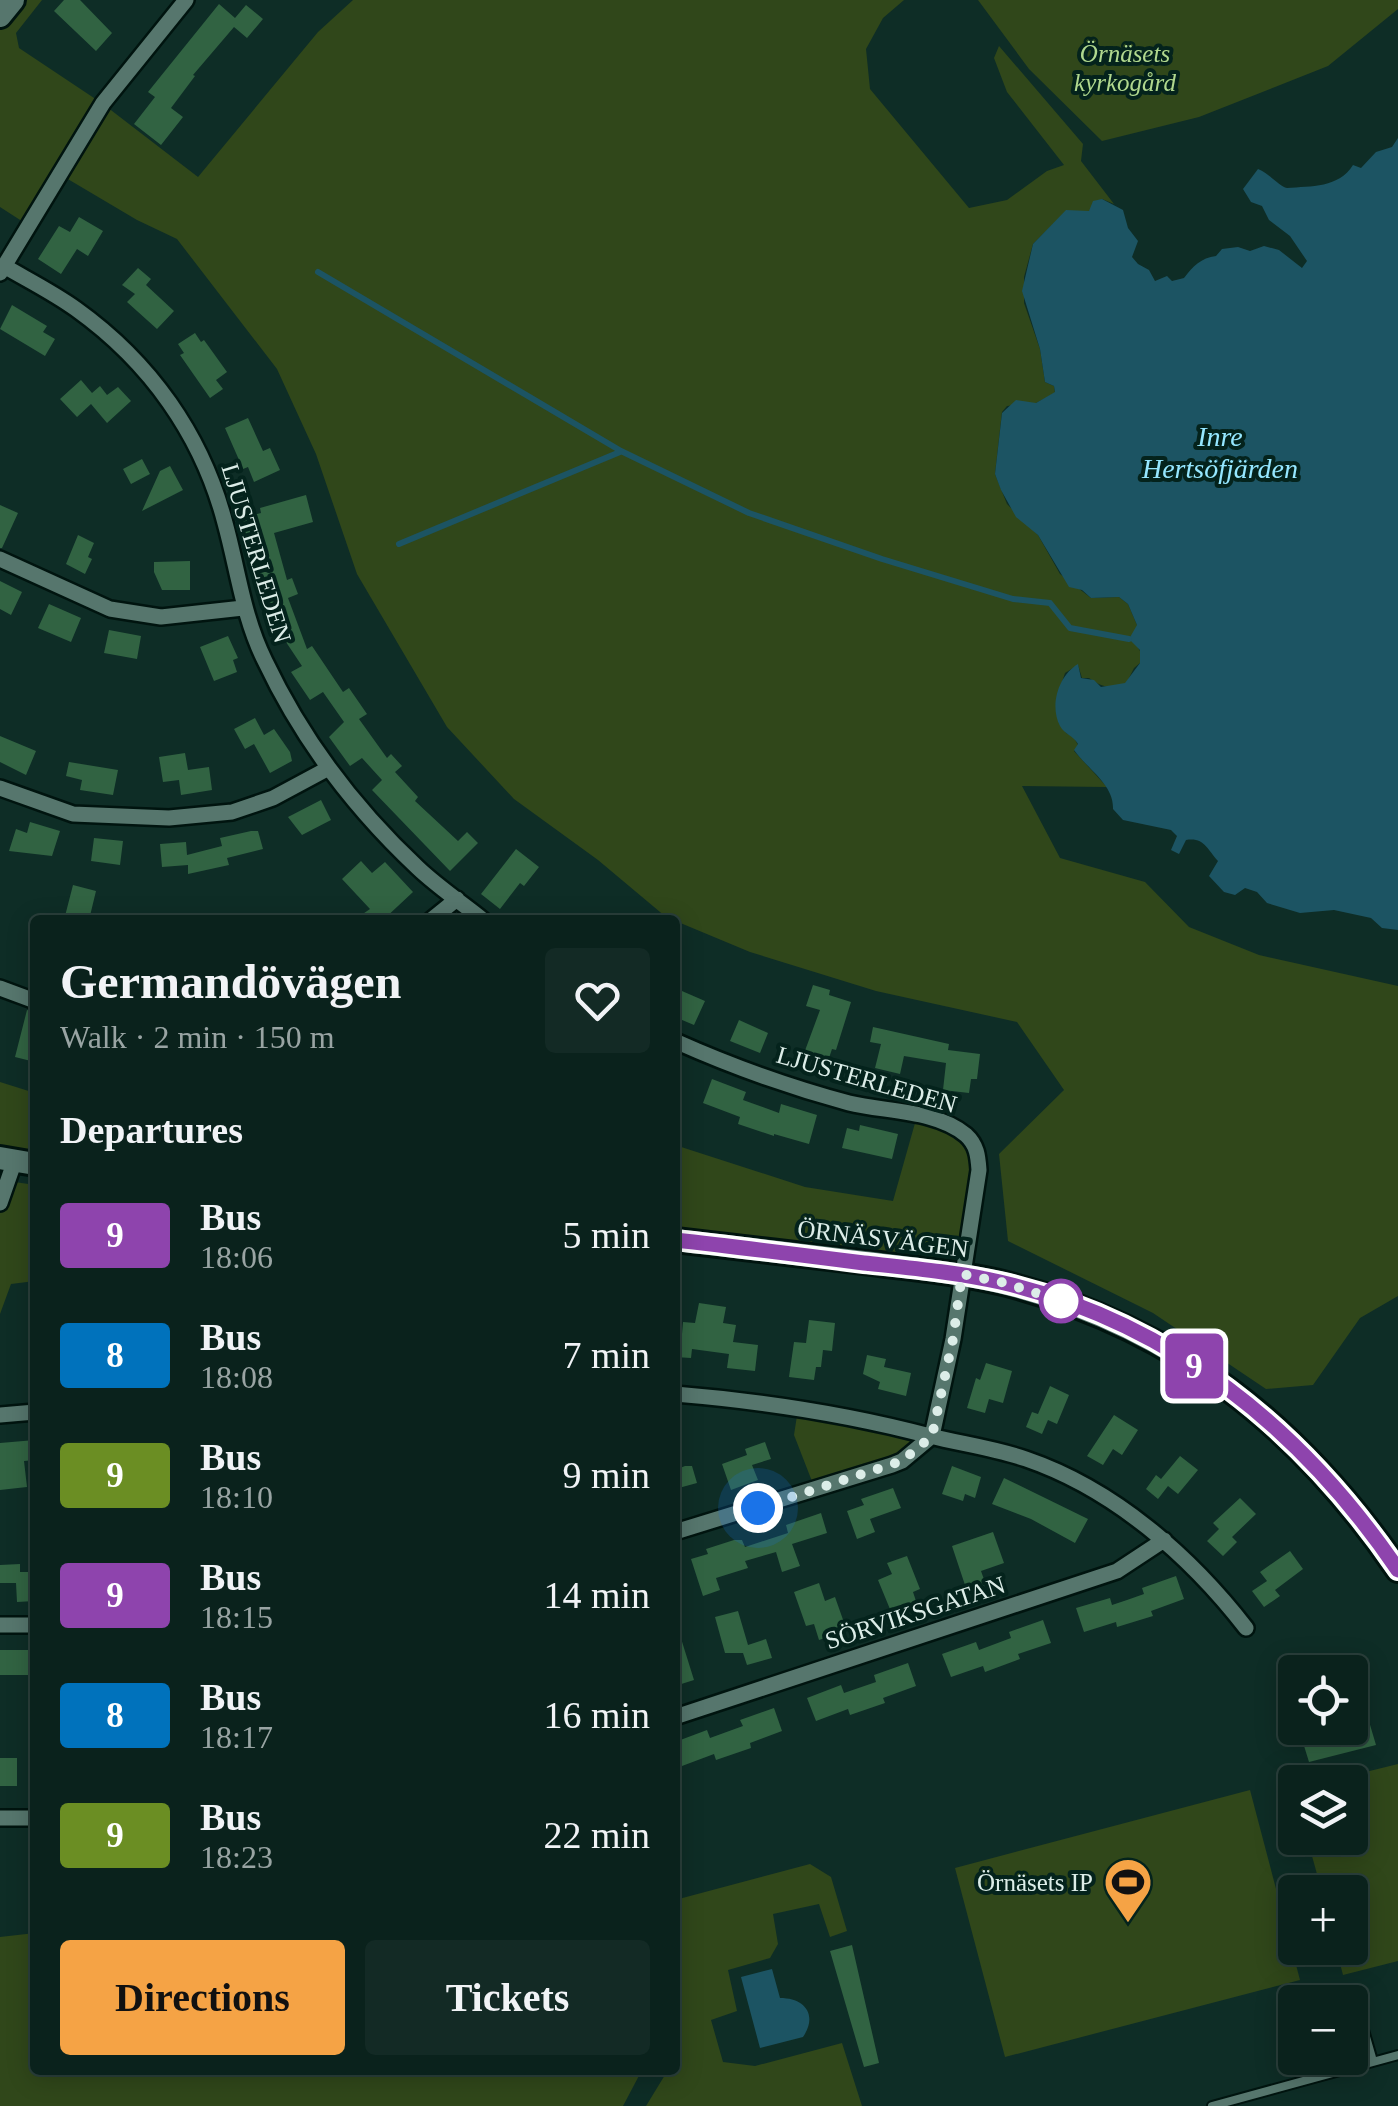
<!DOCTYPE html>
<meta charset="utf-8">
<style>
:root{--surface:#0a221c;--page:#132a25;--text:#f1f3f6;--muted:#99a4a3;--line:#2a3f3b;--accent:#f5a345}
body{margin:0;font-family:"Times New Roman",serif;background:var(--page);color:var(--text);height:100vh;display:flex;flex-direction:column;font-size:38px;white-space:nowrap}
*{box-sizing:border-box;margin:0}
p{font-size:32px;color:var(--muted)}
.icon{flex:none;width:55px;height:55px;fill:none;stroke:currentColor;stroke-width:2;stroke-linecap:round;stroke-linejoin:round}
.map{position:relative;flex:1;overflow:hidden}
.details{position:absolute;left:30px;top:915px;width:650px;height:1160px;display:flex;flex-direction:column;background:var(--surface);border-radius:10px;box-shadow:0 5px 25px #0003,0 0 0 2px var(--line)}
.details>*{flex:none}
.badge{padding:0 20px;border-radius:8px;font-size:35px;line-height:65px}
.controls{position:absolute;left:1278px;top:1655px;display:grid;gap:20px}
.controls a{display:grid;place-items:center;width:90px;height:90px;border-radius:10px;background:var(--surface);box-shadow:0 5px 25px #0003,0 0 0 2px var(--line);font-size:50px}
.you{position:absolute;width:50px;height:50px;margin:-25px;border:8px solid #fff;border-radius:50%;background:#1a73e8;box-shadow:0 0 0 15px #1a73e833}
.map>.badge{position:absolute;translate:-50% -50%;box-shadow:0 0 0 5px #fff}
h2{padding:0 30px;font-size:38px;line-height:90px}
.round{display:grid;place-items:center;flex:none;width:105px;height:105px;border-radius:10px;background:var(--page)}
.headline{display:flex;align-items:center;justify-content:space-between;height:170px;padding:0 30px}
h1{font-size:48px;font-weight:800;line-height:75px}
.action{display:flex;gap:20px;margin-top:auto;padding:20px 30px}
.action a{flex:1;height:115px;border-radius:10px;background:var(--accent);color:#111;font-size:40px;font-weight:800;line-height:115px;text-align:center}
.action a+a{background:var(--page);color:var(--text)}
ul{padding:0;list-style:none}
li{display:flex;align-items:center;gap:30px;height:120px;padding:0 30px}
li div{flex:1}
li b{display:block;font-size:38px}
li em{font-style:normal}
li .badge{min-width:110px;font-weight:700;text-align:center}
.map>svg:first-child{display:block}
</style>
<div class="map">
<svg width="1398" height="2106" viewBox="0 0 1398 2106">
<rect width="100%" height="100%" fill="#0e2d26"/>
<path fill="#30471a" d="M13,0H42L16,33L19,48L103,104L198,177L318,32L353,0H904L883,18L866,49L870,89L969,208L1007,200L1047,171L1064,165L1007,92L994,58L999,46L1083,144L1081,161L1114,204L1102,199L1089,211L1060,217L1033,244L1024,277V303L1040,349L1045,382L1054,386L1055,393L1036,403L1007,406L1002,412L995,474L1007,504L1038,535L1060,574L1091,598L1119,597L1128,604L1137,625L1135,642L1140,651V663L1134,668L1126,684C1110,689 1101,687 1089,678H1082L1078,665L1065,673L1057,697L1066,733L1073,736L1078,745L1074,751L1107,787L1022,786L1060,858L1145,882L1189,927L1259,955L1398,986V1296L1360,1318L1313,1385L1266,1389L1153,1313L1008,1241L999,1154L1064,1090L1017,1022L876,991L750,952L666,917L598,860L514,799L447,727L357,574L316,454L277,369L177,239L137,220L61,175L31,227L0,207V16Z
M978,0H1398V9L1328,66L1199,117L1102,141L1029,69Z
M0,1082L35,1093V1164L0,1154Z
M917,1116L965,1133L980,1167L961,1273L675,1240V1145L805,1187L893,1201Z
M8,1181L35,1185V1281L11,1284L0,1314V1205Z
M798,1409L932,1435L901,1461L815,1489L794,1435Z
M1398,1764V1961L1343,1975L1336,1948H1350V1892H1322L1307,1838H1350V1782H1325Z
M1250,1790L1300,1980L1005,2057L955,1868Z
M810,1864L831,1877L847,1931L830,1937L819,1904L773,1914L778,1944L770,1958L728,1970L737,2011L711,2020L723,2062L755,2066L842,2043L862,2106H646L668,2070H675V1900Z
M35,1933V2070H642L623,2106H0V1937Z"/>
<path fill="#1c5463" d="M1398,138V930L1382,928L1371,918L1334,910L1300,913L1267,903L1257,892L1245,888L1235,895L1224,892L1209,876L1218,861C1207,849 1204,837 1186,840L1179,854L1171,850L1177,836L1171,830L1123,820L1113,809C1114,784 1087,769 1074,750L1078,744C1073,735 1065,735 1060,726C1049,705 1059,675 1078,664L1081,678L1094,680L1101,687L1125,683L1140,663V650L1129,639L1137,625L1128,604L1119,597L1091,598L1082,590L1069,587L1038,535L1016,517L1001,490L995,474L1002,413L1016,400L1036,403L1055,392L1054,386L1045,382L1040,349L1022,291L1033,244L1066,210L1089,211L1093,201L1102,199L1123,210L1128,228L1138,241L1132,257L1138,264L1149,270L1155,281L1167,276L1172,281L1184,278C1193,266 1201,258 1216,256L1222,249L1238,247L1250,251L1264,246L1279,250L1302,268L1307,261L1290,236L1269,220L1262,206L1251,202L1243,189L1258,169C1270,174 1279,186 1287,188C1311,186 1339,188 1353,165L1361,168L1376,152L1392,147Z
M772,1969L780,1998C805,1998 818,2015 803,2037L760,2048L741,1977Z"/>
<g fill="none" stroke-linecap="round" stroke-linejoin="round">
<path stroke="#1c5463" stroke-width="6" d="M318,272L621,451L749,513L882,559L1013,599L1050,603L1070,628L1129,639
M399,544L620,452"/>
</g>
<path fill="#316342" d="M64,0H80L112,33L96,51L54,11Z
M219,4L235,18L246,5L263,19L247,38L234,27L193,75L195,76L171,108L183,117L161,145L134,124L155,97L148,92Z
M79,217L103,231L88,256L77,249L61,274L38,259L59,226L70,232Z
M138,268L151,279L146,285L174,311L157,329L127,302L135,294L122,285Z
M12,305L47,326L43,332L55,339L45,356L0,329Z
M195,333L201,342L204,340L227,372L216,380L223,389L210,398L180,355L184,353L178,344Z
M81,380L92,393L100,386L107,395L118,387L131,401L107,423L91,404L77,417L60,399Z
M248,418L263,451L270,448L280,470L254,482L248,467L243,469L225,428Z
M142,459L150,474L131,484L123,469Z
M170,466L183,490L142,511L160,471Z
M306,495L313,522L274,533L287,580L292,578L298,594L288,598L307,649L312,646L343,692L349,688L367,714L359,719L387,758L391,754L402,766L395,772L418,797L415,801L458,841L467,832L478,843L450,871L372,790L382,780L362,758L350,766L329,737L344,722L323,692L310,700L291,672L302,666L284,639L275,642L262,607L271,604L258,571L253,572L238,519L261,513L260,508Z
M0,505L18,513L2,548H0Z
M78,535L94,543L88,557L92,559L85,574L66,564Z
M190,561V590H162L154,572V562Z
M0,581L22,592L11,615L0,609Z
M49,604L81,618L71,642L38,628Z
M109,630L141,636L137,659L104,653Z
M228,636L238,658L233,660L237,672L214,681L200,647Z
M255,718L264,735L274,729L290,752L292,761L270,773L254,744L245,749L234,729Z
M0,736L36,751L26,775L0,762Z
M185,753L188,770L209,767L212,790L181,795L179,780L163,782L159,757Z
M69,762L118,770L113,795L80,790L82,780L66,776Z
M321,800L331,820L302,835L288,817Z
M30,822L60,831L52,856L9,851L16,829L27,833Z
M251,831H258L263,849L227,858L229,865L188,874V865L162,867L160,844L186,842L187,855L222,846L220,838Z
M94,838L123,841L120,865L91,861Z
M516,849L539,867L524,886L520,883L500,909L481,894Z
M361,861L372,873L385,862L413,892L383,920H354L370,909L342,879Z
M73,885L96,891L89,920H64Z
M813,985L830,990L829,995L851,1002L836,1050L832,1049L827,1064L803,1056L820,1010L806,1006Z
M675,988L705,1001L694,1025L675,1017Z
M27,1010L35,1012V1062L15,1057Z
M739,1020L768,1033L760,1053L730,1041Z
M873,1027L949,1044L948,1050L980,1054L977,1079H971L969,1093L943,1090L946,1063L904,1056L900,1074L875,1068L881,1044L870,1042Z
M712,1079L746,1092L743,1100L779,1113L781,1104L817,1115L809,1144L774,1134V1136L738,1124L740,1117L703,1103Z
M860,1125L898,1134L892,1159L842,1148L847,1128L859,1131Z
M699,1303L726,1307L723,1323L736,1325L733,1342L758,1345L755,1371L727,1368L729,1354L692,1349L691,1358L675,1357V1333L682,1334L683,1322L695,1323Z
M809,1320L835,1323L832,1351L823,1350L821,1367H816L814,1380L789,1377L794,1342L806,1343Z
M867,1355L886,1359L884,1367L911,1373L906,1396L878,1389L880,1382L863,1374Z
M986,1363L1012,1371L1003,1403L989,1399L985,1413L967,1408L976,1378L980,1380Z
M1050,1386L1069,1395L1057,1424L1048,1420L1042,1434L1026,1427L1032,1412L1038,1414Z
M1114,1415L1138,1430L1122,1455L1113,1449L1103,1465L1087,1456Z
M35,1440V1460L24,1461L27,1487L0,1490V1443Z
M765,1442L771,1459L752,1465L758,1480L731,1490L722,1464L747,1455L745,1449Z
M1180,1456L1198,1470L1178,1494L1168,1486L1158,1499L1146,1489L1156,1475L1161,1479Z
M685,1466H692L697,1483L675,1489V1470Z
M952,1466L981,1477L975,1498L965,1494L963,1501L942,1494Z
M1004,1478L1088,1519L1075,1543L1031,1519L992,1504Z
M893,1488L901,1508L870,1519L875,1532L857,1539L847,1511L864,1505L861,1499Z
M1240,1498L1256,1514L1232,1537L1237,1542L1223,1556L1207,1541L1219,1529L1213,1523Z
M821,1513L827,1533L792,1544L800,1566L782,1572L776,1552L745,1561L748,1568L716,1578L720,1590L703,1596L691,1559L708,1554L706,1549L734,1540H742L745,1547L788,1533L786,1525Z
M993,1532L1004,1563L981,1571L986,1585L967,1591L952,1546Z
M1290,1551L1303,1569L1275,1590L1280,1596L1264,1607L1252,1591L1267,1581L1260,1572Z
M907,1556L920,1589L913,1592L917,1604L892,1614L878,1580L892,1574L887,1563Z
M20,1564V1572H35V1601L17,1602L16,1583H0V1565Z
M1176,1576L1184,1599L1151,1611L1153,1616L1117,1627L1116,1622L1084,1632L1076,1608L1110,1598L1112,1605L1127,1600L1144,1594L1142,1588Z
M819,1583L825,1601L835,1597L847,1631L819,1640L814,1624L806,1626L794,1592Z
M738,1611L748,1645L766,1639L772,1658L747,1665L743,1653H725L715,1617Z
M1043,1620L1051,1643L1018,1654L1020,1659L985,1672L983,1666L951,1677L942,1654L976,1642L979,1650L1011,1638L1009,1632Z
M675,1632H679L694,1680L675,1686Z
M0,1650H35V1675H0Z
M908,1663L916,1686L883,1698L885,1703L850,1715L848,1709L816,1721L807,1698L841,1685L844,1693L876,1682L874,1675Z
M774,1708L782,1731L750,1743L751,1748L716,1760L714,1754L682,1766L675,1742L707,1730L710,1738L743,1726L740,1720Z
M1368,1718L1376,1745L1309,1762L1301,1736L1332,1728H1350V1723Z
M0,1758H17V1786H0Z
M852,1945L879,2063L864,2067L830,1951Z"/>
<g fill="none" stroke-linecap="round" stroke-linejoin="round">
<g stroke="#00140f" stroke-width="12">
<path id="lane" d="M1355,1999L1373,2061
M1212,2106L1398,2055"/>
</g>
<g stroke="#00140f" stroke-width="20">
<path id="street" d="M4,266C28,280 54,293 76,309C150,362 202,435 225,523C238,570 243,617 265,661C302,739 355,809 418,868C438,887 462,903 483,920
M0,273L103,103L186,0
M0,559L110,609L161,617L243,608
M0,788L73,814L169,818L232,812L273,798L327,769
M431,920L457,899
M0,988L35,1001
M675,1041C731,1066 789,1087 849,1103C886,1112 936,1110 966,1135C977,1145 978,1156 979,1170L953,1339L932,1436L902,1461L892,1465L675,1532
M0,1203L15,1160
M675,1394C760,1401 847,1414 930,1436C962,1444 994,1448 1026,1459C1114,1489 1190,1556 1246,1628
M0,1415L35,1412
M0,1625H35
M675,1717L1117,1571L1164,1540
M0,1818H35"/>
</g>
<g stroke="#00140f" stroke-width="28">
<path id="secondary" d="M0,16L13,0
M0,1158L35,1164
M675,1240C741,1248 806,1255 872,1263C917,1269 963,1273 1007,1284C1177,1328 1300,1427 1398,1570"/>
</g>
<use href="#lane" stroke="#56766d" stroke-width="8"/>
<use href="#street" stroke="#56766d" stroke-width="15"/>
<use href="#secondary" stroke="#56766d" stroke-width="22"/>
</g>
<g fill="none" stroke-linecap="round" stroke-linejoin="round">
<g stroke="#fff" stroke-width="22">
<path id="line" d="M675,1240C738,1247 801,1255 864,1263C910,1268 955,1272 1000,1282C1170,1321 1302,1429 1398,1570"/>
</g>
<use href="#line" stroke="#8e44ad" stroke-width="15"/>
<path stroke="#dcede8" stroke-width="10" stroke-dasharray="0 18" d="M758,1508L902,1461L932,1436L953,1339L962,1274L1005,1283L1061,1301"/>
</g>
<defs>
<g id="stadium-pin" transform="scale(2.5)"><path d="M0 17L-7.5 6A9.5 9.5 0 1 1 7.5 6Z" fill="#f5a345" stroke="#04231c"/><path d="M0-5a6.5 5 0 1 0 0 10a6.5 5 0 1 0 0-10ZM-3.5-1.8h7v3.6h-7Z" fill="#111"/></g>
</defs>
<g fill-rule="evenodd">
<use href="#stadium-pin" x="1128" y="1882"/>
</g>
<circle fill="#fff" stroke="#8e44ad" stroke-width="5" cx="1061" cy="1301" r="20"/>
<g text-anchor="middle" stroke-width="8" stroke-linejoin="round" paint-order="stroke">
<g font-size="25" font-style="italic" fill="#b0d88e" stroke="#04231c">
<text x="1125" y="62">Örnäsets<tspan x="1125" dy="29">kyrkogård</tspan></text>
</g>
<g font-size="25" fill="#dcede8" stroke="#04231c">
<text transform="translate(257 553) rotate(73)" y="9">LJUSTERLEDEN</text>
<text transform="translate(867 1079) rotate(16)" y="9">LJUSTERLEDEN</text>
<text transform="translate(883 1238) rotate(7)" y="9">ÖRNÄSVÄGEN</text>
<text transform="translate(915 1612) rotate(-18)" y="9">SÖRVIKSGATAN</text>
</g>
<g font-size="25" fill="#dcede8" stroke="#04231c" text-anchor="end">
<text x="1093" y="1891">Örnäsets IP</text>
</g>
<g font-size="28" font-style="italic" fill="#95e7ff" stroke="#04231c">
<text x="1220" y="446">Inre<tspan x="1220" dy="32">Hertsöfjärden</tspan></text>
</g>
</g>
</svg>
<div class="controls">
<a><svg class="icon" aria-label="locate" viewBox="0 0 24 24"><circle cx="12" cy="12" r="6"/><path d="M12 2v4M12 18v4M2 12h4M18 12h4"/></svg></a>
<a><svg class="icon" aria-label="layers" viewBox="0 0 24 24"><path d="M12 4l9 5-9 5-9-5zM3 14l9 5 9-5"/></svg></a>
<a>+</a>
<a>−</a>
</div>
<div class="you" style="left:758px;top:1508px"></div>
<b class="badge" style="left:1194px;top:1366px;background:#8e44ad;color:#fff">9</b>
<section class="details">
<div class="headline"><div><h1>Germandövägen</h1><p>Walk · 2 min · 150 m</p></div><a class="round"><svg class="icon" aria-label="heart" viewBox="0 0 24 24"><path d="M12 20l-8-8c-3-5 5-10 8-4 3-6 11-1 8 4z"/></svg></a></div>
<h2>Departures</h2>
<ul>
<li><span class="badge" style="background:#8e44ad;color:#fff">9</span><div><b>Bus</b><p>18:06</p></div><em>5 min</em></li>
<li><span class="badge" style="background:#0072bc;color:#fff">8</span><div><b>Bus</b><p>18:08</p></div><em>7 min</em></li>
<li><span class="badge" style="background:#6b8e23;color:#fff">9</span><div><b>Bus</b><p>18:10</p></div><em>9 min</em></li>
<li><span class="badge" style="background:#8e44ad;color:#fff">9</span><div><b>Bus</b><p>18:15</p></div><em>14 min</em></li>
<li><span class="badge" style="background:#0072bc;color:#fff">8</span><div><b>Bus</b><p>18:17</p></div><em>16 min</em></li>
<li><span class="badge" style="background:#6b8e23;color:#fff">9</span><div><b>Bus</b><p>18:23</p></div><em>22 min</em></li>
</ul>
<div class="action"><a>Directions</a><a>Tickets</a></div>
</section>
</div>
